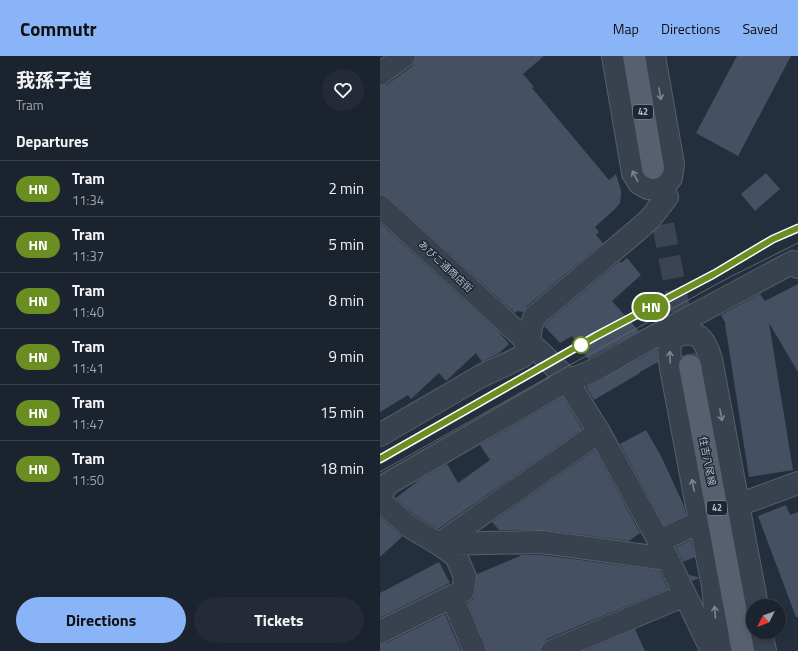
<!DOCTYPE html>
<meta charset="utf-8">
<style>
:root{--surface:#1b232e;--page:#242b36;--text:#f1f3f6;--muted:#a0a4aa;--line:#39404a;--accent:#8ab4f8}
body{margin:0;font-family:"Titillium Web","Noto Sans JP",sans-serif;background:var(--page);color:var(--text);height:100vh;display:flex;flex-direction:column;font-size:15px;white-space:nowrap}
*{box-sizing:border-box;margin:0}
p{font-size:13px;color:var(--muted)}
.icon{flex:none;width:22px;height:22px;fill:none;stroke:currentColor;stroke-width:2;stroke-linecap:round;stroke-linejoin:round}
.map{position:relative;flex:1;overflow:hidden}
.details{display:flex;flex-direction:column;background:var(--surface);width:380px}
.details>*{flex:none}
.badge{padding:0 8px;border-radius:13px;font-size:14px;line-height:26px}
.needle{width:26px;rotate:228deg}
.fabs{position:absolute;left:366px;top:543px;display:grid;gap:8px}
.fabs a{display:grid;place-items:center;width:40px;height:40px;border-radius:50%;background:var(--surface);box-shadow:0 2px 6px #0003,0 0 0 1px var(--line);font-size:20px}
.map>.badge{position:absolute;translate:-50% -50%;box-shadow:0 0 0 2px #fff}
h2{padding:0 16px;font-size:15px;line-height:36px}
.round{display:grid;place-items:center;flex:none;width:42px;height:42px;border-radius:21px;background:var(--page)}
.head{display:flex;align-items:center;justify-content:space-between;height:68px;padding:0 16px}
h1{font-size:19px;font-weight:700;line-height:30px}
.action{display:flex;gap:8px;margin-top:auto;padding:8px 16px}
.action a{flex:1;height:46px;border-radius:24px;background:var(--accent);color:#111;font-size:16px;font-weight:700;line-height:46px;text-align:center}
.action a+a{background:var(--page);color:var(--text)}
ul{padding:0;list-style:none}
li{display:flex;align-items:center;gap:12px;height:56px;padding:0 16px;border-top:1px solid var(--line)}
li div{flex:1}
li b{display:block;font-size:15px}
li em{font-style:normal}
li .badge{min-width:44px;font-weight:700;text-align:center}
header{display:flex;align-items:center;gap:24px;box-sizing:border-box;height:56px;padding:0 20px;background:var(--accent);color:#111}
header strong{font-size:19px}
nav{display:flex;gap:22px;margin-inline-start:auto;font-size:14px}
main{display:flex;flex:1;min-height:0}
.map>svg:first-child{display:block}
</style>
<header>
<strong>Commutr</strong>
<nav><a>Map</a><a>Directions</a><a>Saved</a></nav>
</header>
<main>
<section class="details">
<div class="head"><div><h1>我孫子道</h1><p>Tram</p></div><a class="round"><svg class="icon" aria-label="heart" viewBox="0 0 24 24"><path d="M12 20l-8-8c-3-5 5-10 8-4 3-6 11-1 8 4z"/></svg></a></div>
<h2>Departures</h2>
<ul>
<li><span class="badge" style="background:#6b8e23;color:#fff">HN</span><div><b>Tram</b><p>11:34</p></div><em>2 min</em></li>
<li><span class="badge" style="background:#6b8e23;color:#fff">HN</span><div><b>Tram</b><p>11:37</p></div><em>5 min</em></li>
<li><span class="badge" style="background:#6b8e23;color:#fff">HN</span><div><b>Tram</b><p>11:40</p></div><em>8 min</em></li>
<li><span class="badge" style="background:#6b8e23;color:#fff">HN</span><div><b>Tram</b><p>11:41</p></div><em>9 min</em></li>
<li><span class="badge" style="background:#6b8e23;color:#fff">HN</span><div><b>Tram</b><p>11:47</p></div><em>15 min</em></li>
<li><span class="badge" style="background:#6b8e23;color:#fff">HN</span><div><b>Tram</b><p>11:50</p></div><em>18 min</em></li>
</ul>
<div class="action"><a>Directions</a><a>Tickets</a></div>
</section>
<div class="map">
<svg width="418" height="595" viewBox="0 0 418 595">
<rect width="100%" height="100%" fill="#242f3e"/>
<path fill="#455162" d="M36,0H164L143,18L154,31L152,32L229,124L236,118L241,134V140L240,147L235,153L215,171L219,176L216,179L223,187L147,250L143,256L137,255L135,257L8,141L3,138H0V30L8,28L32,10L35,5Z
M357,0H411L358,100L316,77Z
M386,117L400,133L375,155L361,138Z
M0,167L118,275L129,288L119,297L102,306L96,297L66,325L59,317L31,343L28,339L0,356Z
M247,202L261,219L232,245L259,275L208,303L192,280L180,287L164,270L165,268L240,205L241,207Z
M418,228V316L389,267L413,414L369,421L345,268H346L341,259L380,238L385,245Z
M277,293L278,306L260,316V317L214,344L206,331L223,323Z
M183,341L202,373L58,473L35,459L16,442L39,424L67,408L78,427L110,404L100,389Z
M266,374L281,400L304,450L306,459L284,469L240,388Z
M215,394L260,477L249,485L164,474H119L112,466Z
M406,449L410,459L418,456V561H416L378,460Z
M0,461L22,481L0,501Z
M311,484L315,501L303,506L296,491Z
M140,499H161L279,514L288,533L167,583L162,588L160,595H107L106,590L88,547L93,543L95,537L97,523V518L140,500Z
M59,506L70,527L0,562V537Z
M309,519L318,521L319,522L312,525Z
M65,558L81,595H0V588L6,587Z
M255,573L265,595H204Z"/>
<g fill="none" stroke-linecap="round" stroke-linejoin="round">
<path stroke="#3a4453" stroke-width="22" stroke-dasharray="22 11" stroke-linecap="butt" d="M277,136L310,310"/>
<g stroke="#565f6c" stroke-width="24">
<path id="minor" d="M233,0L253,117L259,127L268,132H282L291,122L293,108L274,0
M0,18L24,0
M0,150L149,287L159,295L184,320L219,376L279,485L332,595
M0,379L101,320L129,307L143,300L149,287L151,270L155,260L254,177L270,163L287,141L282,132
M0,438L9,427L188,324C215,317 239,299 264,286C314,259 363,233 413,206L418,211
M0,444L27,469L59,488L162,486L288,503
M358,449L418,427
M279,485L320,466
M72,541L95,595
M0,576L83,535L85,521L76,500L59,488L219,376
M381,576L385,595
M172,595L305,539
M340,595L338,587L333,529L320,466L291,312C290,303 288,294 291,286C293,281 298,279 304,278C321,275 326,288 331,303L377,550"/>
</g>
<g stroke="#414a57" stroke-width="24">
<path id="major" d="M254,0L273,112
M310,310L363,595"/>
</g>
<use href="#minor" stroke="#38414e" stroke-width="22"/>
<use href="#major" stroke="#56606e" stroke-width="22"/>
<path stroke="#5a6575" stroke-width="1" d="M0,403L216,280L334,218L393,183L418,172
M0,416L179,315L348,222L418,187"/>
</g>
<defs><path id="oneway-shaft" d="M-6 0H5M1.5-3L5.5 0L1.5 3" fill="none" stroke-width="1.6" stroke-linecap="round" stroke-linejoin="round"/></defs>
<g stroke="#7c8592">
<use href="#oneway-shaft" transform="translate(280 38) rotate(80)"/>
<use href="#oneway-shaft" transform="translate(255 120) rotate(-117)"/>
<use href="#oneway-shaft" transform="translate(290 301) rotate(-92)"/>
<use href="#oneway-shaft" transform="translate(341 359) rotate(79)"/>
<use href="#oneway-shaft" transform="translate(313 429) rotate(-101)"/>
<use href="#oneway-shaft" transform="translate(335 556) rotate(-95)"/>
</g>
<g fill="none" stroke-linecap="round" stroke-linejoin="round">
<g stroke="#fff" stroke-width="9">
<path id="line" d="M0,403L216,280L334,218L393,183L418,172"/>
</g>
<use href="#line" stroke="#6b8e23" stroke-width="6"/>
</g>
<circle fill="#fff" stroke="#6b8e23" stroke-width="2" cx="201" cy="289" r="8"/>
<g text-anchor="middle" stroke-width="3" stroke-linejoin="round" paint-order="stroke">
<g fill="#1d2633" stroke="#878f9c" stroke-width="1">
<rect x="253" y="49" width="20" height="14" rx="3"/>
<rect x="327" y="445" width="20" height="14" rx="3"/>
</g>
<g font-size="9" font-weight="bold" fill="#b4bcc9">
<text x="263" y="59">42</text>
<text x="337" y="455">42</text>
</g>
<g font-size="10" fill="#b4bcc9" stroke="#1d2633">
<text transform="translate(66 210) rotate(43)" y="4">あびこ通商店街</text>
<text transform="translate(328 405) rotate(79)" y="4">住吉八尾線</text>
</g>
</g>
</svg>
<div class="fabs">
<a><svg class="needle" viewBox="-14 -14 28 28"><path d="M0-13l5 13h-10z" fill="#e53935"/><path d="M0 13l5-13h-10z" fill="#a0a4aa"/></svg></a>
</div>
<b class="badge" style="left:271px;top:251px;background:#6b8e23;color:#fff">HN</b>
</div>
</main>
